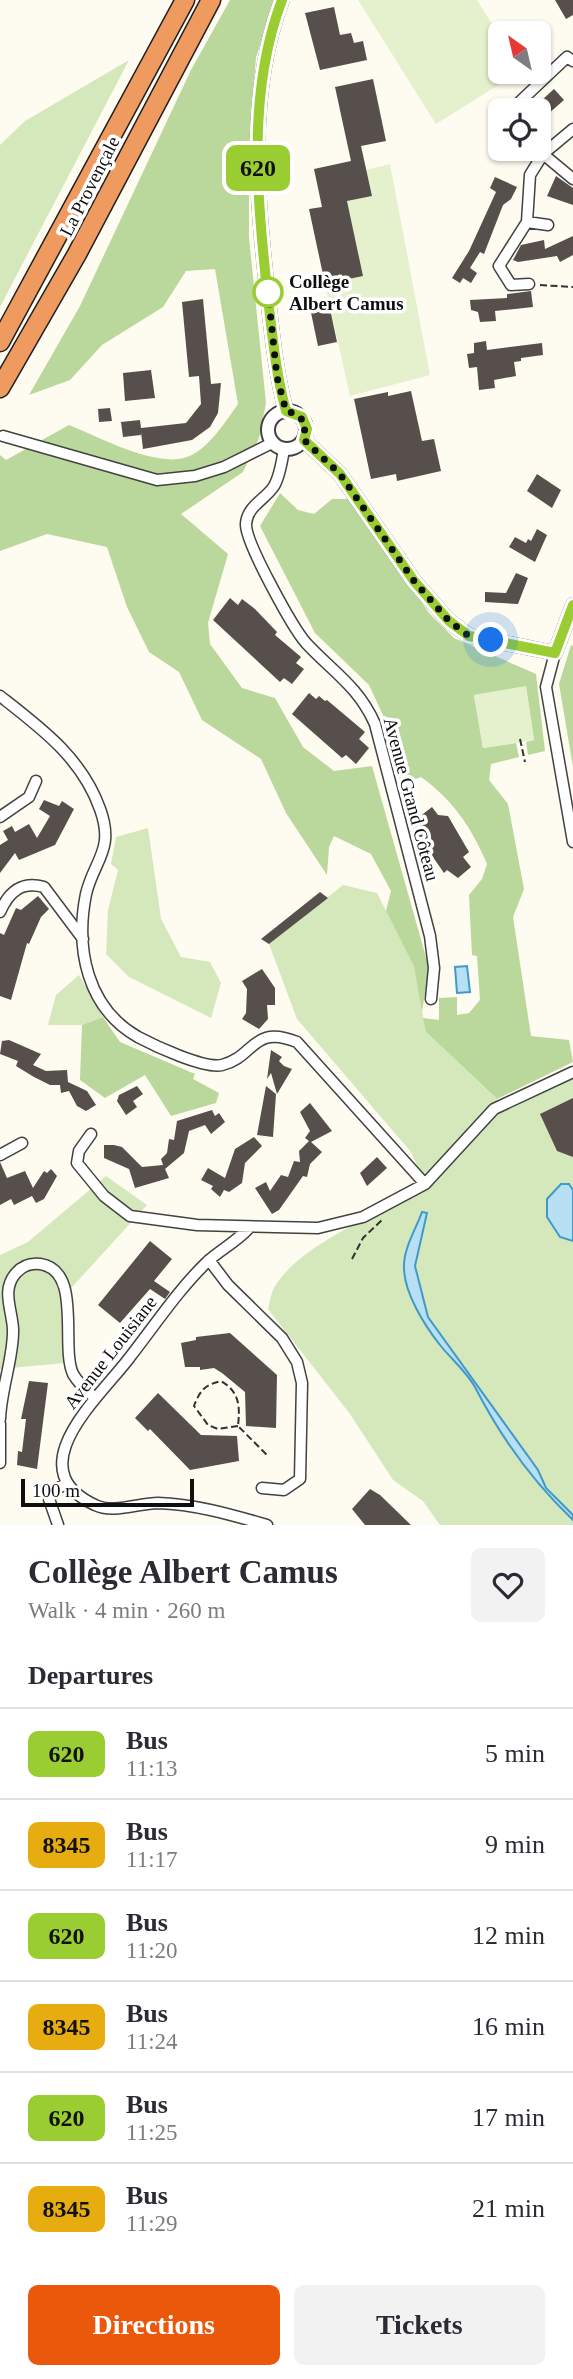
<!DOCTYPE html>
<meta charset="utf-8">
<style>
:root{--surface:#fff;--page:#f2f2f3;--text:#2b2b33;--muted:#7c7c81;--line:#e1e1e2;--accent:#ea580c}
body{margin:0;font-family:"Times New Roman",serif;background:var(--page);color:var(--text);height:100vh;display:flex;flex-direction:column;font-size:26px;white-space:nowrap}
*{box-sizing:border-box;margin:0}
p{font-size:23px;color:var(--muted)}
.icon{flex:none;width:38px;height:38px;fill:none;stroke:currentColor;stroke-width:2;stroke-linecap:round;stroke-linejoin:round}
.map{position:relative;height:1525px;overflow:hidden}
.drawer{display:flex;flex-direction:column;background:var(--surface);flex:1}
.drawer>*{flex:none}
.badge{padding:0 14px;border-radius:10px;font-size:24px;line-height:46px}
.needle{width:46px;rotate:326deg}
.controls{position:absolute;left:488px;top:21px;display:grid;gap:14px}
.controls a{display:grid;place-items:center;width:63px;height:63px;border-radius:10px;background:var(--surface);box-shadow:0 2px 5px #0004;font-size:35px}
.scale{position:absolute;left:21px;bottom:18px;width:173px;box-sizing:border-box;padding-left:7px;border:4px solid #0f0f0f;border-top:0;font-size:19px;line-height:24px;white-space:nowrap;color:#0f0f0f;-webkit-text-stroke:5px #fff;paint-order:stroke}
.you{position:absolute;width:35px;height:35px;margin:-18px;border:5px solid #fff;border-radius:50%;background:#1a73e8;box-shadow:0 0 0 10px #1a73e833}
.map>.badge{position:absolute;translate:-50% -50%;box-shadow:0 0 0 4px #fff}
h2{padding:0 28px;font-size:26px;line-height:63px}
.round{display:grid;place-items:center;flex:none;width:74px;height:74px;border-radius:10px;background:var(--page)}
.overview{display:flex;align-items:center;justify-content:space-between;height:119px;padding:0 28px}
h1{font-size:33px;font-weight:600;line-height:52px}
.primary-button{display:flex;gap:14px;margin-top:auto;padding:14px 28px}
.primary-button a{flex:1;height:80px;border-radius:10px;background:var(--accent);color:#fff;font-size:28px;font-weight:600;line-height:80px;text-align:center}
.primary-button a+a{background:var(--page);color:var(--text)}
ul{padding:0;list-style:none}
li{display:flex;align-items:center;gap:21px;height:91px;padding:0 28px;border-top:2px solid var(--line)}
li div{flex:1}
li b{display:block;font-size:26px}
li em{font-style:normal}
li .badge{min-width:77px;font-weight:700;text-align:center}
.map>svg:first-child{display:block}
</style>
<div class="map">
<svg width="573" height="1525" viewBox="0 0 573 1525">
<rect width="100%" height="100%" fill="#fefbf1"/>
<path fill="#d5e8bb" d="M129,60L0,307V145L25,121Z
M148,828L161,919L181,957L210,962L221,983L211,1018L129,977L106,954L108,910L118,870L111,864L116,837Z
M343,885L377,893L414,967L426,1032L506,1108L573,1076V1525H440L423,1501L393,1480L350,1414L268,1309C270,1302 271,1293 274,1288C299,1244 383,1211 427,1189L411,1152L297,1019L269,944Z
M79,975L103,1017L82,1025H48L56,995Z
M106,1176L147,1205L63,1297L65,1363L0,1369V1255L28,1242Z"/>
<path fill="#bad89b" d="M230,0H276L256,57L249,147V238L266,403L259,438L243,472L181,514L228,554L208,623L210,644L242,688L275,698L303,747L334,771L372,766L429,968L422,1012L414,967L386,911L391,891L371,854L334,836L329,847L327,875L286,813L261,759L202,720L179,672L149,652L127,607L107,547L47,534L0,551V455L6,460L69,425C99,437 152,466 184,458C207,452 225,422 238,404L215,269L186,271L163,307L102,345L70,380L29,395L80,306L191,70Z
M280,493L298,510L314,514L332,499H352L429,613L454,638L536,674L545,751L528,755L526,742L534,740L526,687L474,695L483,748L516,743L519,757L491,764L489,780L508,804L524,889L513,917L531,1036L569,1040L573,1062L497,1099L426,1032L423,1018L439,1020V998L457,997V1015L469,1013L480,1000L477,956L472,955L469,895L482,879L487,864C472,828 453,800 421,777L401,784L387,724L369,685L315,633L260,526Z
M571,645L573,646V767L559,684Z
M103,1017L120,1042L195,1074L193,1079L219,1093L216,1103L171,1116L145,1075L105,1098L80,1080L82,1025Z"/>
<path fill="#e5f0cd" d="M358,0H477L500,37V72H519L436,124Z
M390,164L430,375L350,396L325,284L363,276L347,201L372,196L366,170Z
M526,686L534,740L483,748L474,695Z"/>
<path fill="#b7e0f4" stroke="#4199c9" stroke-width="2" d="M467,966L470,992L457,993L455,967Z
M561,1184H569L573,1190V1241L560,1237L547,1217V1199Z
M422,1212L427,1213L415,1266L428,1317L538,1470L546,1488L573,1515V1520C532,1481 500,1436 475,1387C466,1371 451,1359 440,1345C425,1326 404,1293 404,1268C403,1249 416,1229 422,1212Z"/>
<path fill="#574f4b" d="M555,0H573V15L566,19Z
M334,7L340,35L351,33L354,43L363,41L367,60L320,70L305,13Z
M373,79L386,141L361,146L372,196L347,201L363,276L325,284L309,209L322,207L314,169L351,161L335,87Z
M554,89L564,100L539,122V110H531Z
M556,176L573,188V205L547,196Z
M495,177L517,187L511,199L503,205L484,254L480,252L470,268L477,273L471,283L463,278L460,283L452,278L469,251L496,192L490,188Z
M573,236V255L560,262L557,256L518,262L513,260L521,245L544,240L545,249Z
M531,291L533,307L495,311L496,321L480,322L478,312L471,310L470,300L507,298V294Z
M203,299L211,384L221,383L218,413L210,427L192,440L143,449L141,432V435L123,437L121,422L140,420L141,428L186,423L201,404L199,376L189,377L182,302Z
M329,304L337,342L318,346L310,308Z
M486,341L487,350L542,343L543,355L521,358V361L514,362L516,376L494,380L495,388L479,390L477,367L469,368L467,354L474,353V343Z
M151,370L155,398L125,401L123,373Z
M411,391L422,441L434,439L441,471L397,481L396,474L371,479L354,399L388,392V396Z
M110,408L112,421L99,422L98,409Z
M537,474L561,490L552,508L527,491Z
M537,529L547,535L535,562L509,547L515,537L526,543L528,539L531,541Z
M516,573L528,578L518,604L485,602V592L506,593Z
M230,598L238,605L242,599L255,609L277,632L275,635L301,657L296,663L304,669L292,684L284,678L280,682L213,620Z
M309,693L316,699L319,696L325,701L327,700L365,732L359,739L369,748L356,764L346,755L342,758L292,714Z
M44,800L59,806L62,801L74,809L55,845L19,860L15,853L0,873V845L8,840L3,831L12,826L15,832L29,824L37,838L50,816L39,809Z
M432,807L438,815L448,816L469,852L463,857L471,867L458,878L447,870L444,873L410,824Z
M320,892L328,898L269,944L261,939Z
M38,896L49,909L41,917L29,944L27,943L11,1000L0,996V933L4,935L16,908L21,910Z
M262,969L275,988V1005H267L268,1019L259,1029L242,1019L246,1013L247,989L242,981Z
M9,1040L41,1054L33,1065L46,1071L67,1070L68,1082L87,1091L96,1105L86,1111L77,1106L69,1091L61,1093L60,1085H50L34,1077L16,1066L18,1061L0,1054L2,1041Z
M271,1050L282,1057L279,1061L284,1066L292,1069L277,1094L271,1073L267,1079Z
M137,1086L143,1094L133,1101L137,1107L126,1115L117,1101L119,1095Z
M266,1086L276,1094L273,1137L257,1135Z
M573,1098V1157L557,1151L540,1114Z
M310,1103L332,1131L311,1142L322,1152L310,1164L307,1177L303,1176L279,1210L272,1214L255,1188L266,1182L270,1191L281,1175L288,1177L294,1161L300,1162L299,1151L309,1141L305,1138L310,1131L300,1112Z
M212,1110L215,1116L219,1113L225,1122L211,1134L205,1125L189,1131L184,1153L165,1169L169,1178L135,1188L129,1169L104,1158V1145H114L122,1147L142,1167L163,1165L161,1159L167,1153L169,1139L174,1140L177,1121Z
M254,1137L262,1146L245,1163L242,1183L229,1192L224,1190L220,1197L211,1189L213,1186L201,1180L208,1168L225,1178L235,1149Z
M377,1157L387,1168L367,1186L360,1173Z
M0,1162L7,1178L25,1171L33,1188L44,1171L47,1173L51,1169L57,1176L44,1199L36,1203L32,1196L14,1205L11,1199L0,1205Z
M150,1241L172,1259L154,1281L170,1292L165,1299L150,1289L120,1323L98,1305Z
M230,1333L277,1375L276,1428L246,1426L245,1392L222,1373L214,1368L200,1370V1367H185L181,1343L196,1340V1337Z
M29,1381L48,1383L37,1469L17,1465L18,1451L22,1452L26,1419H21Z
M158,1393L201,1435L237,1436L239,1461L190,1470L150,1429L148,1431L135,1418Z
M370,1489L380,1495L411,1525H365L352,1509Z"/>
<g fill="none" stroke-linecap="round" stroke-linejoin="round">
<g stroke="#424242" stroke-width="13">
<path id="minor" d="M511,110L567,57L573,61
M543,154L573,179
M527,222L548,225
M529,284L511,285L499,266L527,222L530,175L543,154L573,129
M3,436L157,480L195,476L224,467L272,443
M284,449C282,461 280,476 274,486C266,499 247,506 246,524C245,542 293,628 306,643C333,672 358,686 375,724L430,936L434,968L431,999
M555,653L546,687L573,842
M0,696C41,728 82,758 100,809C115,850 94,860 86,894C75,949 87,1008 138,1037C155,1046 204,1069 222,1065C255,1057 252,1024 297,1042L425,1184
M0,817L29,797L36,781
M0,912C9,891 22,881 44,887L83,939
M91,1134L79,1151L77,1163L104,1196L130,1216L197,1225L318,1228L363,1217L425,1184L494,1109L573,1072
M0,1155L22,1143
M248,1229C236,1242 220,1250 207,1262C178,1290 155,1325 130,1357C101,1396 16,1468 95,1505C113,1514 139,1503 158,1503C195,1504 232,1515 267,1525
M209,1260L228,1285L282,1338L297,1362L302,1383L300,1479L284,1490L262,1488
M0,1419C1,1389 14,1356 13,1329C12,1309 1,1290 16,1273C23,1265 31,1263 40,1264C83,1270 60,1346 73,1374C78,1383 87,1391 95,1398
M0,1424V1463
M58,1525L49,1499L54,1490L66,1484"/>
</g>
<g stroke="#424242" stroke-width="16">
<path id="tertiary" d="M282,0C247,92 257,194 267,290C272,331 275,370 286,411
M268 430a19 19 0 1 1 38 0a19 19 0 1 1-38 0Z
M304,440L340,474L414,581L449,621L469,636L555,653L573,605"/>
</g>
<g stroke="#202020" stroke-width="21">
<path id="motorway" d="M0,342L185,0
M0,388L77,254L211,0"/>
</g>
<path stroke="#313131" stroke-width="2" stroke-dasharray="7 3.5" stroke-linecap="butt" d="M540,285L573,287
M520,739L525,762
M352,1259L363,1238L383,1219
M238,1426L218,1429L208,1425L194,1406C200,1390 205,1385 221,1381C240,1392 240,1407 238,1426L267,1455"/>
<use href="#minor" stroke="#fff" stroke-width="10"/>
<use href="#tertiary" stroke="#fff" stroke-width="12"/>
<use href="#motorway" stroke="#ef9a5f" stroke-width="18"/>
</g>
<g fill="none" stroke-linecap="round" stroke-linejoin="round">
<g stroke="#fff" stroke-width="16">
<path id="line" d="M282,0C247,92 257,194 267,290C272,331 275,370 286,411L302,417L307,429L304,440L340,474L414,581L449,621L469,636L555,653L573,605"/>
</g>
<use href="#line" stroke="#9acd32" stroke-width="10"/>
<path stroke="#0f0f0f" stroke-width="7" stroke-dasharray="0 12.6" d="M268,292L277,377L286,411L297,414L305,423L304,440L340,474L414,581L449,621L469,636L491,640"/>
</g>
<circle fill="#fff" stroke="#9acd32" stroke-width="3.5" cx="268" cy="292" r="14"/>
<g text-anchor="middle" stroke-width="7" stroke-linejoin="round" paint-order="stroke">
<g font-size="19" fill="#0f0f0f" stroke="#fff">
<text transform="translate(89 186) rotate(-63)" y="7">La Provençale</text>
<text transform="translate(412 799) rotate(75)" y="7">Avenue Grand Côteau</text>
<text transform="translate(110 1352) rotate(-52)" y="7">Avenue Louisiane</text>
</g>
<g font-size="19" font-weight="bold" fill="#0f0f0f" stroke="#fff" text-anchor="start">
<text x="289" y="288">Collège<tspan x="289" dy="22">Albert Camus</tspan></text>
</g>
</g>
</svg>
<div class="controls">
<a><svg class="needle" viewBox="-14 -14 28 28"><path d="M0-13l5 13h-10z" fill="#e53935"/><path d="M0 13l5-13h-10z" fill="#7c7c81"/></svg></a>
<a><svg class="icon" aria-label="locate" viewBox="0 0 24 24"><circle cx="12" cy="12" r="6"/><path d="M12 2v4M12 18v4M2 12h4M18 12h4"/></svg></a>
</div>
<div class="scale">100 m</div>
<div class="you" style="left:491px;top:640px"></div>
<b class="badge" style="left:258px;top:168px;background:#9acd32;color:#111">620</b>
</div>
<section class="drawer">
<div class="overview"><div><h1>Collège Albert Camus</h1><p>Walk · 4 min · 260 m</p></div><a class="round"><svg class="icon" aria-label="heart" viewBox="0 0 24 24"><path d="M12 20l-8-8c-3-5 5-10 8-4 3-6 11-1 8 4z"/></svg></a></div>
<h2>Departures</h2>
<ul>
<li><span class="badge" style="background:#9acd32;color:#111">620</span><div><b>Bus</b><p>11:13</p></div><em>5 min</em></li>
<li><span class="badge" style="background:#e6ac10;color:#111">8345</span><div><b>Bus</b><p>11:17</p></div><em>9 min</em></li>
<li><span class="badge" style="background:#9acd32;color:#111">620</span><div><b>Bus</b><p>11:20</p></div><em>12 min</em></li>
<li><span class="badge" style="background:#e6ac10;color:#111">8345</span><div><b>Bus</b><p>11:24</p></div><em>16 min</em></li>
<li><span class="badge" style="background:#9acd32;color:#111">620</span><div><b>Bus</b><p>11:25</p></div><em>17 min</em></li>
<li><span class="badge" style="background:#e6ac10;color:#111">8345</span><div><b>Bus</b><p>11:29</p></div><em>21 min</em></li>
</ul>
<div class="primary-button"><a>Directions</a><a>Tickets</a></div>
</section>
